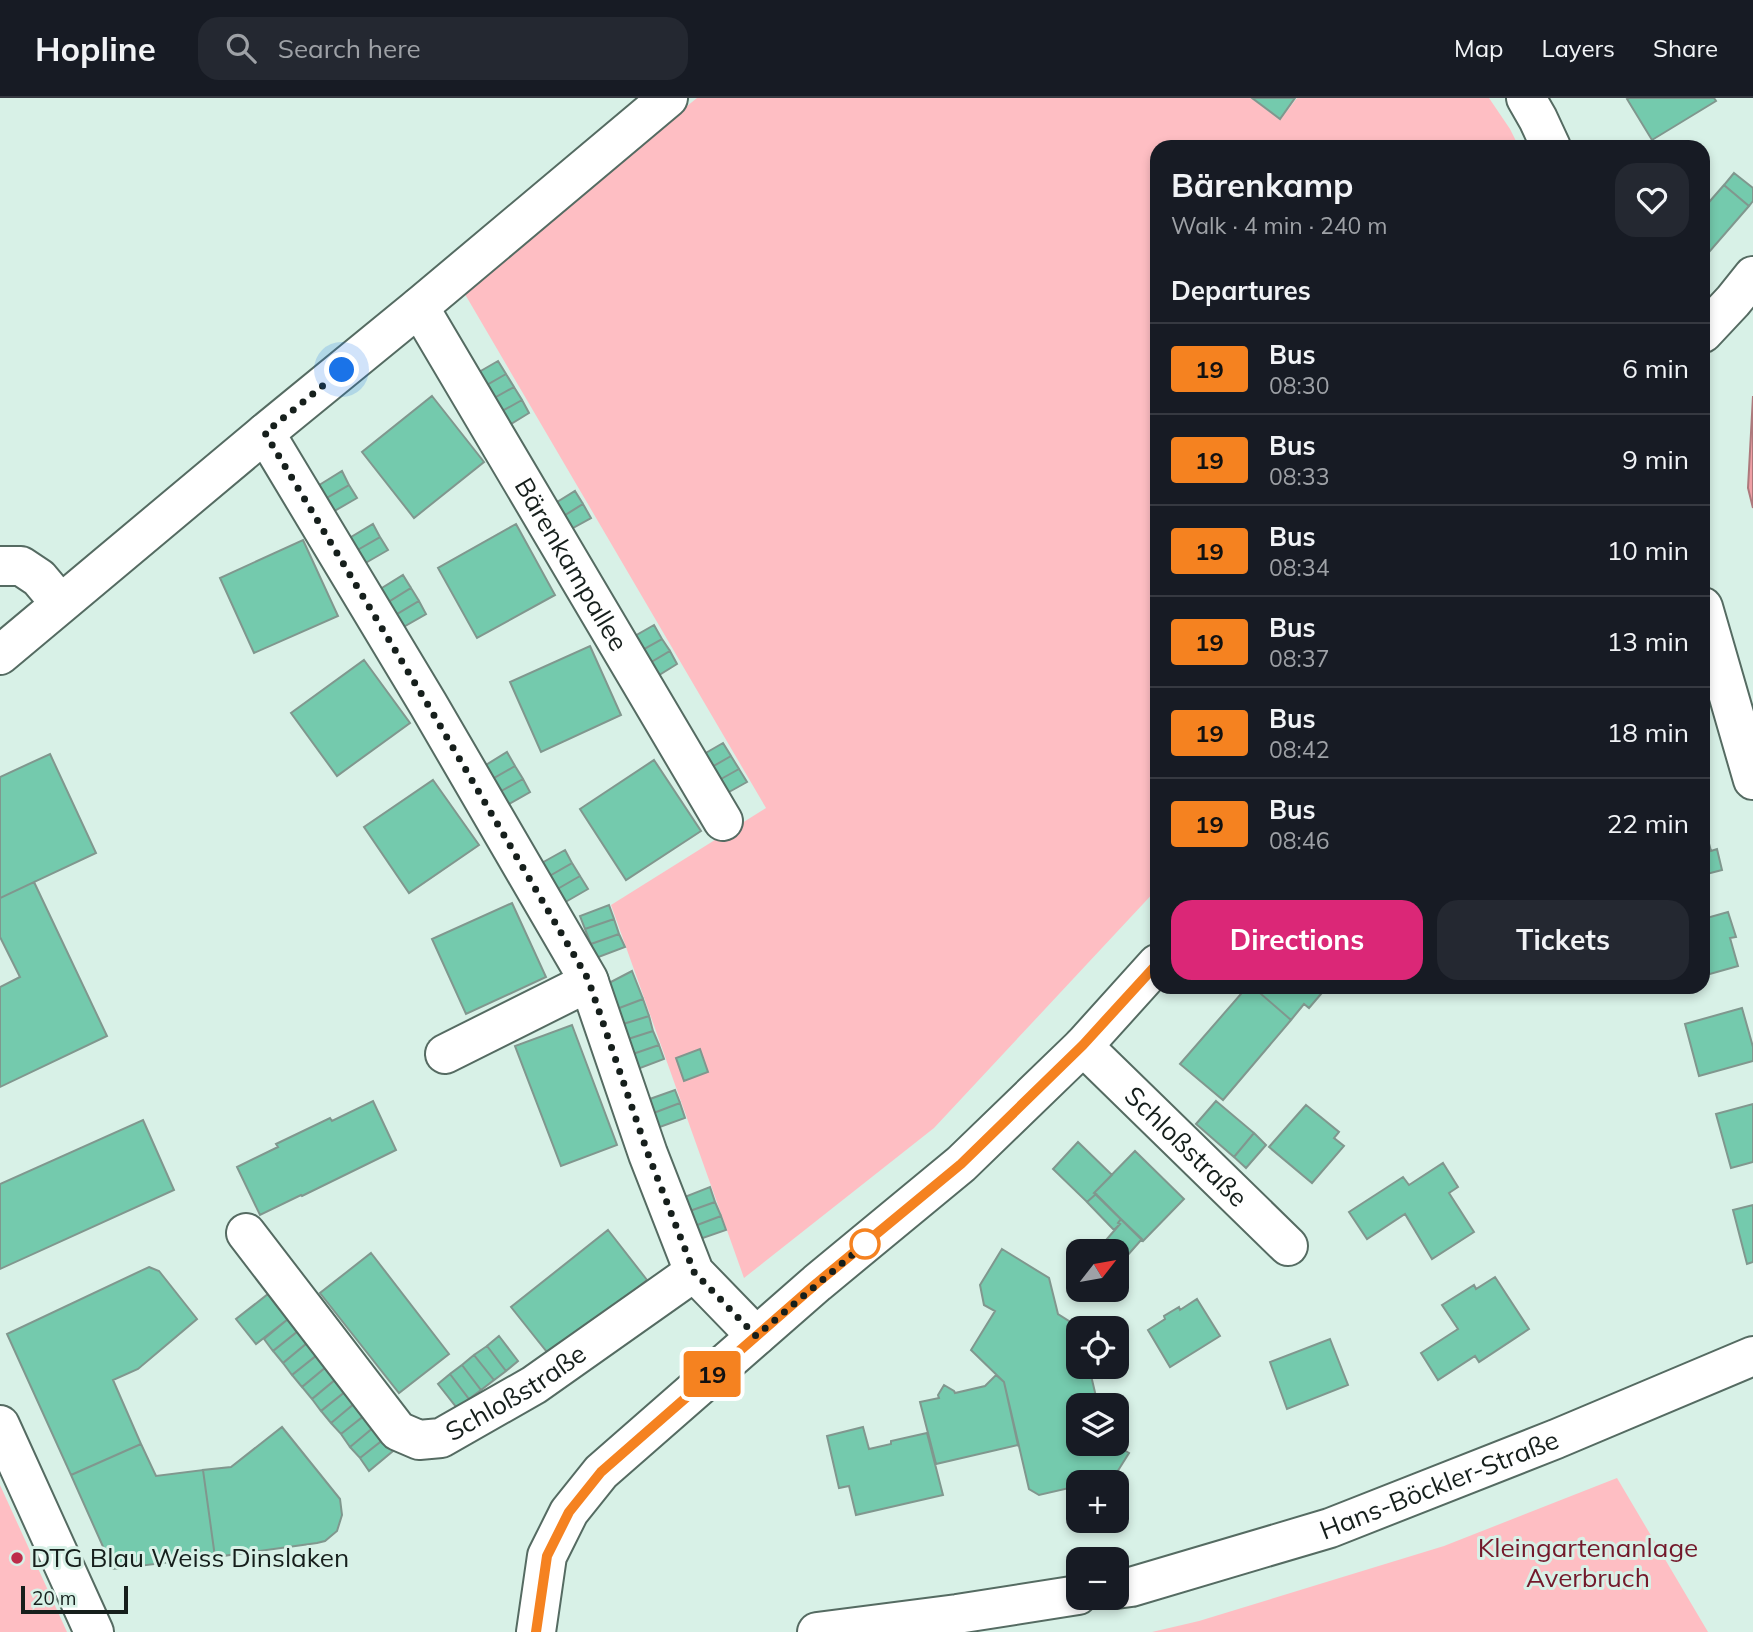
<!DOCTYPE html>
<meta charset="utf-8">
<style>
:root{--surface:#171b24;--page:#242831;--text:#f1f3f6;--muted:#9ea1a6;--line:#363941;--accent:#db2777}
body{margin:0;font-family:Mulish,sans-serif;background:var(--page);color:var(--text);height:100vh;display:flex;flex-direction:column;font-size:26px;white-space:nowrap}
*{box-sizing:border-box;margin:0}
p{font-size:23px;color:var(--muted)}
.icon{flex:none;width:38px;height:38px;fill:none;stroke:currentColor;stroke-width:2;stroke-linecap:round;stroke-linejoin:round}
.map{position:relative;flex:1;overflow:hidden}
.drawer{position:absolute;left:1150px;top:42px;width:560px;height:854px;display:flex;flex-direction:column;background:var(--surface);border-radius:21px;box-shadow:0 4px 10px #0003}
.drawer>*{flex:none}
.badge{padding:0 14px;border-radius:5px;font-size:24px;line-height:46px}
.needle{width:46px;rotate:59deg}
.controls{position:absolute;left:1066px;top:1141px;display:grid;gap:14px}
.controls a{display:grid;place-items:center;width:63px;height:63px;border-radius:14px;background:var(--surface);box-shadow:0 4px 10px #0003;font-size:35px}
.scale{position:absolute;left:21px;bottom:18px;width:107px;box-sizing:border-box;padding-left:7px;border:4px solid #161f1c;border-top:0;font-size:19px;line-height:24px;white-space:nowrap;color:#161f1c;-webkit-text-stroke:5px #d8f1e7;paint-order:stroke}
.you{position:absolute;width:35px;height:35px;margin:-18px;border:5px solid #fff;border-radius:50%;background:#1a73e8;box-shadow:0 0 0 10px #1a73e833}
.map>.badge{position:absolute;translate:-50% -50%;box-shadow:0 0 0 4px #fff}
h2{padding:0 21px;font-size:26px;line-height:63px}
.round{display:grid;place-items:center;flex:none;width:74px;height:74px;border-radius:21px;background:var(--page)}
.headline{display:flex;align-items:center;justify-content:space-between;height:119px;padding:0 21px}
h1{font-size:33px;font-weight:700;line-height:52px}
.action{display:flex;gap:14px;margin-top:auto;padding:14px 21px}
.action a{flex:1;height:80px;border-radius:21px;background:var(--accent);color:#fff;font-size:28px;font-weight:700;line-height:80px;text-align:center}
.action a+a{background:var(--page);color:var(--text)}
ul{padding:0;list-style:none}
li{display:flex;align-items:center;gap:21px;height:91px;padding:0 21px;border-top:2px solid var(--line)}
li div{flex:1}
li b{display:block;font-size:26px}
li em{font-style:normal}
li .badge{min-width:77px;font-weight:700;text-align:center}
header{display:flex;align-items:center;gap:42px;box-sizing:border-box;height:98px;padding:0 35px;background:var(--surface);border-bottom:2px solid var(--line)}
header strong{font-size:33px}
nav{display:flex;gap:38px;margin-inline-start:auto;font-size:24px}
.search{width:490px;height:63px;background:var(--page);display:flex;align-items:center;gap:18px;box-sizing:border-box;padding:0 24px;border-radius:21px;color:var(--muted);font-size:26px}
.map>svg:first-child{display:block}
</style>
<header>
<strong>Hopline</strong>
<div class="search"><svg class="icon" aria-label="search" viewBox="0 0 24 24"><circle cx="10" cy="10" r="6"/><path d="M15 15l6 6"/></svg>Search here</div>
<nav><a>Map</a><a>Layers</a><a>Share</a></nav>
</header>
<div class="map">
<svg width="1753" height="1534" viewBox="0 0 1753 1534">
<rect width="100%" height="100%" fill="#d8f1e7"/>
<path fill="#febec3" d="M697,0H1251L1280,22L1297,0H1489L1510,31L1519,49H1157V791L934,1030L744,1180L611,807L766,710L459,186L558,112Z
M1617,1380L1708,1534H1152L1199,1523L1444,1448Z
M0,1387L67,1534H0Z"/>
<path fill="#ee9fa5" stroke="#ad797c" stroke-width="2" d="M1753,298V410L1748,390Z"/>
<path fill="#74caad" stroke="#80978e" stroke-width="2" d="M1252,0H1295L1280,21Z
M1629,0H1714L1716,3L1652,42L1627,1Z
M1734,75L1753,90V103L1749,108L1724,87Z
M1724,87L1749,108L1703,161V111Z
M498,263L506,276L480,291L472,278Z
M506,276L514,289L487,304L480,291Z
M514,289L522,302L495,317L487,304Z
M432,298L484,364L414,420L362,354Z
M522,302L529,315L503,331L495,317Z
M342,373L349,387L323,402L316,389Z
M349,387L357,400L331,415L323,402Z
M575,393L583,406L557,422L549,409Z
M583,406L591,420L564,435L557,422Z
M373,426L380,439L354,454L346,442Z
M516,426L555,497L477,540L438,470Z
M380,439L388,452L362,467L354,454Z
M303,442L338,518L254,555L220,480Z
M403,477L411,490L385,506L377,493Z
M411,490L419,503L392,519L385,506Z
M419,503L426,516L400,531L392,519Z
M654,527L662,541L635,556L628,542Z
M662,541L670,553L643,569L635,556Z
M590,548L621,617L541,654L510,584Z
M670,553L677,566L651,582L643,569Z
M364,562L410,625L337,678L291,615Z
M723,645L731,658L705,673L697,660Z
M507,654L515,668L489,683L481,670Z
M50,656L96,755L0,800V679Z
M731,658L739,671L712,686L705,673Z
M654,662L701,733L626,782L580,711Z
M515,668L523,681L496,696L489,683Z
M739,671L747,684L720,699L712,686Z
M523,681L530,694L504,709L496,696Z
M433,682L479,747L409,795L364,729Z
M1703,723L1711,753L1717,751L1722,772L1703,777Z
M565,752L572,765L546,780L538,767Z
M572,765L580,778L554,793L546,780Z
M580,778L588,791L562,806L554,793Z
M34,784L107,938L0,989V889L20,879L0,839V800Z
M512,805L546,879L466,916L432,841Z
M609,807L614,821L585,831L580,818Z
M1728,814L1736,839L1730,840L1738,868L1703,878V821Z
M614,821L619,836L591,846L585,831Z
M619,836L625,849L596,860L591,846Z
M632,873L643,901L614,912L605,887Z
M1247,889H1253L1291,922L1223,1002L1180,966Z
M1253,889H1327L1309,910L1304,906L1291,922Z
M643,901L649,918L620,927L614,912Z
M1742,910L1753,949V963L1699,978L1685,926Z
M649,918L653,933L625,942L620,927Z
M572,927L617,1047L561,1068L515,948Z
M653,933L659,947L630,957L625,942Z
M659,947L664,961L635,972L630,957Z
M700,951L708,974L684,983L676,960Z
M675,992L680,1005L651,1016L647,1002Z
M373,1003L396,1052L302,1098L301,1097L260,1117L237,1069L278,1049L276,1046L330,1020L332,1023Z
M1216,1003L1254,1035L1234,1059L1196,1026Z
M680,1005L685,1020L657,1030L651,1016Z
M1753,1006V1064L1731,1070L1716,1016Z
M1306,1007L1339,1034L1334,1040L1344,1048L1312,1085L1269,1049Z
M143,1022L174,1092L0,1171V1086Z
M1254,1035L1266,1047L1246,1070L1234,1059Z
M1078,1044L1112,1077L1094,1095L1096,1096L1087,1104L1053,1071Z
M1135,1053L1184,1101L1143,1143L1094,1095Z
M1443,1065L1458,1089L1449,1095L1474,1134L1432,1161L1405,1116L1367,1141L1349,1114L1403,1079L1409,1087Z
M710,1089L715,1104L687,1114L682,1100Z
M1096,1096L1121,1121L1118,1125L1120,1126L1114,1132L1087,1104Z
M715,1104L721,1118L692,1129L687,1114Z
M1753,1107V1164L1747,1166L1733,1112Z
M721,1118L726,1132L697,1142L692,1129Z
M1121,1121L1142,1141L1126,1159L1107,1141L1120,1126L1118,1125Z
M608,1132L647,1182L551,1259L511,1209Z
M1002,1151L1049,1180L1058,1216L1080,1230H1078L1074,1242L1078,1244V1269H1089L1098,1307H1078V1346H1114L1129,1355L1114,1379L1094,1384H1078V1388L1039,1397L1029,1391L1004,1284L971,1252L995,1213L984,1207L980,1187Z
M371,1155L449,1256L399,1295L320,1195Z
M149,1169L159,1173L197,1221L138,1271L113,1282L141,1346L71,1377L7,1236Z
M1495,1179L1529,1231L1479,1264L1475,1258L1438,1282L1421,1255L1458,1231L1442,1207L1474,1187L1476,1191Z
M268,1196L288,1221L256,1246L236,1221Z
M1197,1201L1220,1238L1170,1269L1148,1232L1165,1221L1164,1218L1179,1209L1180,1212Z
M288,1221L298,1233L273,1253L264,1241Z
M298,1233L307,1245L283,1265L273,1253Z
M499,1238L518,1263L506,1273L487,1248Z
M1330,1241L1348,1287L1287,1311L1270,1264Z
M307,1245L317,1257L292,1277L283,1265Z
M487,1248L506,1273L494,1282L474,1257Z
M317,1257L326,1269L302,1289L292,1277Z
M474,1257L494,1282L481,1292L462,1267Z
M462,1267L481,1292L469,1301L450,1276Z
M326,1269L336,1281L312,1301L302,1289Z
M450,1276L469,1301L457,1310L438,1286Z
M996,1277L1004,1284L1018,1347L936,1366L920,1304L939,1300L938,1297L944,1287L954,1293L955,1295L985,1288Z
M336,1281L346,1293L321,1313L312,1301Z
M346,1293L355,1305L331,1325L321,1313Z
M355,1305L365,1317L341,1336L331,1325Z
M365,1317L374,1329L350,1349L341,1336Z
M282,1329L340,1401L342,1417L337,1433L325,1443L317,1445L215,1459L203,1372L231,1369Z
M374,1329L384,1341L360,1360L350,1349Z
M863,1329L869,1351L891,1346V1343L927,1335L943,1397L856,1417L849,1388L839,1390L827,1338Z
M384,1341L393,1353L369,1373L360,1360Z
M141,1346L156,1378L203,1372L215,1459L113,1471L71,1377Z"/>
<g fill="none" stroke-linecap="round" stroke-linejoin="round">
<g stroke="#556b62" stroke-width="42">
<g id="minor">
<path d="M1526,0L1538,21L1551,49"/>
<path id="s1" d="M419,209L723,723"/>
<path d="M1703,235L1733,203L1753,178"/>
<path d="M265,335L428,606L588,881L648,1056L694,1174L756,1238"/>
<path d="M0,468H21L39,480L60,505"/>
<path d="M1703,509L1753,682"/>
<path d="M0,557L265,335L419,209L668,0"/>
<path id="s2" d="M1083,948L1288,1148"/>
<path d="M445,956L589,884"/>
<path id="s3" d="M246,1135L398,1333L419,1342L441,1340L534,1287L694,1174"/>
<path d="M0,1327L94,1534"/>
<path d="M536,1534L547,1458L569,1414L601,1374L817,1185L961,1066L1083,948L1157,866"/>
</g>
</g>
<g stroke="#556b62" stroke-width="42">
<g id="major">
<path id="s4" d="M1116,1491L1131,1489L1330,1430L1556,1341L1753,1258"/>
<path d="M817,1534L957,1516L1078,1497"/>
</g>
</g>
<use href="#minor" stroke="#fff" stroke-width="38"/>
<use href="#major" stroke="#fff" stroke-width="38"/>
</g>
<g fill="none" stroke-linecap="round" stroke-linejoin="round">
<g stroke="#fff" stroke-width="16">
<path id="line" d="M536,1534L547,1458L569,1414L601,1374L817,1185L961,1066L1083,947L1157,866"/>
</g>
<use href="#line" stroke="#f58220" stroke-width="10"/>
<path stroke="#161f1c" stroke-width="7" stroke-dasharray="0 12.6" d="M342,272L265,335L428,607L588,881L648,1056L694,1174L756,1238L865,1146"/>
</g>
<circle fill="#fff" stroke="#f58220" stroke-width="3.5" cx="865" cy="1146" r="14"/>
<circle fill="#bd2c4a" stroke="#d8f1e7" stroke-width="2.5" cx="17" cy="1460" r="7"/>
<g text-anchor="middle" stroke-width="6" stroke-linejoin="round" paint-order="stroke">
<g font-size="26" fill="#161f1c" stroke="#d8f1e7">
<text dy="9" stroke="none"><textPath href="#s1" startOffset="299">Bärenkampallee</textPath></text>
<text dy="9" stroke="none"><textPath href="#s2" startOffset="144">Schloßstraße</textPath></text>
<text dy="9" stroke="none"><textPath href="#s3" startOffset="382">Schloßstraße</textPath></text>
<text dy="9" stroke="none"><textPath href="#s4" startOffset="340">Hans-Böckler-Straße</textPath></text>
</g>
<g font-size="26" fill="#73192b" stroke="#d8f1e7">
<text x="1588" y="1459">Kleingartenanlage<tspan x="1588" dy="30">Averbruch</tspan></text>
</g>
<g font-size="26" fill="#161f1c" stroke="#d8f1e7" text-anchor="start">
<text x="31" y="1469">DTG Blau Weiss Dinslaken</text>
</g>
</g>
</svg>
<div class="controls">
<a><svg class="needle" viewBox="-14 -14 28 28"><path d="M0-13l5 13h-10z" fill="#e53935"/><path d="M0 13l5-13h-10z" fill="#9ea1a6"/></svg></a>
<a><svg class="icon" aria-label="locate" viewBox="0 0 24 24"><circle cx="12" cy="12" r="6"/><path d="M12 2v4M12 18v4M2 12h4M18 12h4"/></svg></a>
<a><svg class="icon" aria-label="layers" viewBox="0 0 24 24"><path d="M12 4l9 5-9 5-9-5zM3 14l9 5 9-5"/></svg></a>
<a>+</a>
<a>−</a>
</div>
<div class="scale">20 m</div>
<div class="you" style="left:342px;top:272px"></div>
<b class="badge" style="left:712px;top:1276px;background:#f58220;color:#111">19</b>
<section class="drawer">
<div class="headline"><div><h1>Bärenkamp</h1><p>Walk · 4 min · 240 m</p></div><a class="round"><svg class="icon" aria-label="heart" viewBox="0 0 24 24"><path d="M12 20l-8-8c-3-5 5-10 8-4 3-6 11-1 8 4z"/></svg></a></div>
<h2>Departures</h2>
<ul>
<li><span class="badge" style="background:#f58220;color:#111">19</span><div><b>Bus</b><p>08:30</p></div><em>6 min</em></li>
<li><span class="badge" style="background:#f58220;color:#111">19</span><div><b>Bus</b><p>08:33</p></div><em>9 min</em></li>
<li><span class="badge" style="background:#f58220;color:#111">19</span><div><b>Bus</b><p>08:34</p></div><em>10 min</em></li>
<li><span class="badge" style="background:#f58220;color:#111">19</span><div><b>Bus</b><p>08:37</p></div><em>13 min</em></li>
<li><span class="badge" style="background:#f58220;color:#111">19</span><div><b>Bus</b><p>08:42</p></div><em>18 min</em></li>
<li><span class="badge" style="background:#f58220;color:#111">19</span><div><b>Bus</b><p>08:46</p></div><em>22 min</em></li>
</ul>
<div class="action"><a>Directions</a><a>Tickets</a></div>
</section>
</div>
